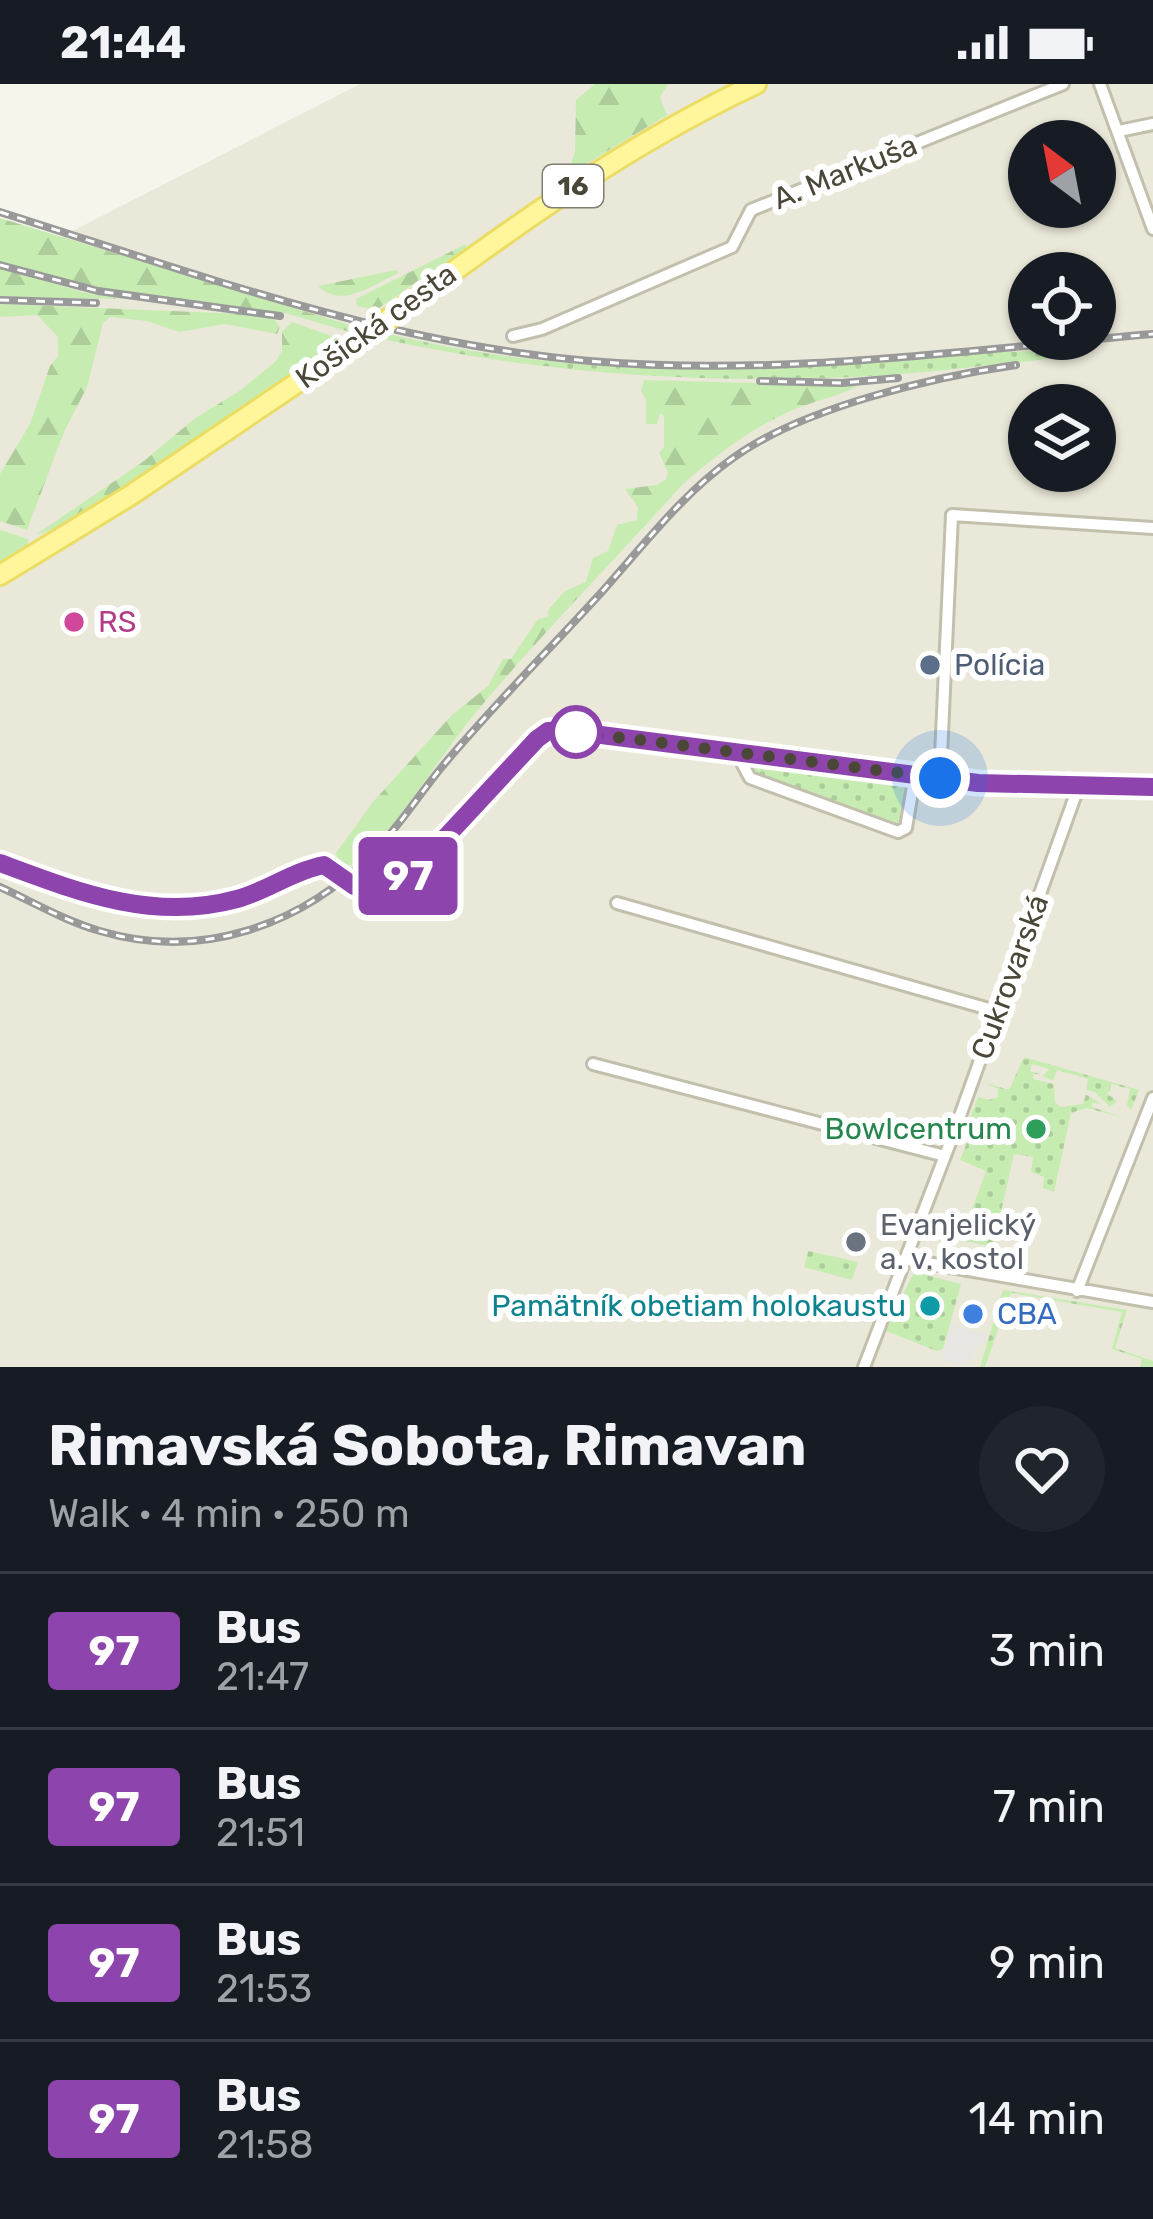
<!DOCTYPE html>
<meta charset="utf-8">
<style>
:root{--surface:#171b24;--page:#20242c;--text:#f1f3f6;--muted:#9ea1a6;--line:#363941}
body{margin:0;font-family:Rubik,sans-serif;background:var(--page);color:var(--text);height:100vh;display:flex;flex-direction:column;font-size:45px;white-space:nowrap}
*{box-sizing:border-box;margin:0}
p{font-size:39px;color:var(--muted)}
.icon{flex:none;width:66px;height:66px;fill:none;stroke:currentColor;stroke-width:2;stroke-linecap:round;stroke-linejoin:round}
.map{position:relative;height:1283px;overflow:hidden}
.drawer{display:flex;flex-direction:column;background:var(--surface);flex:1}
.drawer>*{flex:none}
.badge{padding:0 24px;border-radius:9px;font-size:42px;line-height:78px}
.needle{width:78px;rotate:328deg}
.fabs{position:absolute;left:1008px;top:36px;display:grid;gap:24px}
.fabs a{display:grid;place-items:center;width:108px;height:108px;border-radius:50%;background:var(--surface);box-shadow:0 3px 9px #0004;font-size:60px}
.you{position:absolute;width:60px;height:60px;margin:-30px;border:9px solid #fff;border-radius:50%;background:#1a73e8;box-shadow:0 0 0 18px #1a73e833}
.map>.badge{position:absolute;translate:-50% -50%;box-shadow:0 0 0 6px #fff}
.round{display:grid;place-items:center;flex:none;width:126px;height:126px;border-radius:63px;background:var(--page)}
.headline{display:flex;align-items:center;justify-content:space-between;height:204px;padding:0 48px}
h1{font-size:57px;font-weight:700;line-height:90px}
ul{padding:0;list-style:none}
li{display:flex;align-items:center;gap:36px;height:156px;padding:0 48px;border-top:3px solid var(--line)}
li div{flex:1}
li b{display:block;font-size:45px}
li em{font-style:normal}
li .badge{min-width:132px;font-weight:700;text-align:center}
.status{display:flex;justify-content:space-between;align-items:center;height:84px;padding:0 60px;background:var(--surface);direction:ltr}
.status svg{height:33px;fill:currentColor}
.map>svg:first-child{display:block}
</style>
<div class="status"><b>21:44</b><svg viewBox="0 0 49 12"><path d="M0 12V9h3v3zM5 12V6h3v6zM10 12V3h3v9zM15 12V0h3v12zM26 1h20v11H26zM47 4h2v5h-2z"/></svg></div>
<div class="map">
<svg width="1153" height="1283" viewBox="0 0 1153 1283">
<defs>
<pattern id="green-dots" width="8" height="8" patternUnits="userSpaceOnUse" patternTransform="scale(3)"><rect width="8" height="8" fill="#c6ecb2"/><path d="M2 2h.1M6 6h.1" fill="none" stroke="#accc9a" stroke-width="1.8" stroke-linecap="round"/></pattern>
<pattern id="forest-firs" width="22" height="20" patternUnits="userSpaceOnUse" patternTransform="scale(3)"><rect width="22" height="20" fill="#c6ecb2"/><path d="M5 1l3.5 6h-7zM16 11l3.5 6h-7z" fill="#accc9a"/></pattern>
</defs>
<rect width="100%" height="100%" fill="#f6f5eb"/>
<path fill="#eae8d8" fill-rule="evenodd" d="M360,0H1153V1283H0V184ZM1029,57H1095V123H1029ZM1029,189H1095V255H1029ZM1029,321H1095V387H1029Z"/>
<path fill="url(#green-dots)" d="M385,249C589,299 774,287 981,269C1014,266 1048,269 1082,264C1051,278 1008,279 973,283C783,306 565,296 378,254Z
M747,679L910,699L905,733L899,740L889,741L754,690Z
M1024,973L1139,1006L1131,1026L1127,1021L1130,1005L1111,1000V1007L1106,1009L1117,1017L1110,1023L1095,1008L1086,1006L1088,995L1057,986L1053,997L1043,992L1049,985L1032,980L1030,987L1040,990H1033V995L1054,1000L1055,1018L1060,1023L1083,1020L1086,1010L1101,1020L1092,1019V1023L1124,1034L1087,1024L1071,1029L1054,1108L1043,1104L1044,1093L1031,1088L1033,1073L1014,1070L993,1163L961,1156L986,1087L960,1076L973,1043L968,1040L978,1013L989,1016L998,1013V1005L983,998L1009,1006Z
M808,1167L858,1178L852,1196L804,1183Z
M914,1188L961,1200L943,1265L937,1267L886,1247Z
M1003,1206L1127,1226L1115,1264L1153,1277V1283H1140L1142,1275L1112,1265L1122,1228L1011,1209L985,1283H980Z"/>
<path fill="url(#forest-firs)" d="M595,0H668L660,13L667,31L573,88L569,85L575,68L576,16Z
M0,134L356,243L350,248L285,229L168,216L75,200L0,179Z
M466,160V164L376,226L357,222L356,215Z
M0,183L82,208L122,215L0,213Z
M396,186L399,189C373,200 342,226 318,202Z
M0,220L244,230L272,233L280,243L277,250L225,240L179,248L147,237L110,233L103,239L87,303L64,348L27,446L0,437V390L30,340L50,282L58,272V253L37,231L0,233Z
M292,238L340,255C305,282 62,452 37,450L144,377L194,335L241,306L276,277L282,267V248Z
M644,296L858,302C837,313 809,318 786,329C747,347 714,373 682,401C613,478 539,552 473,632C432,682 402,739 353,782L339,778L336,769L373,718L452,631L488,602L503,575H511L538,535L548,533V526L565,507L586,498L593,474L608,467L617,441L637,436L638,423L625,405L657,401L666,395L668,388L659,369L664,363V332L660,329L657,340H646V316L641,307Z
M0,446L28,455V462L0,478Z"/>
<path fill="#e8e6e2" d="M951,1240L987,1250L983,1259L976,1263L968,1283L942,1276Z"/>
<g fill="none" stroke-linecap="round" stroke-linejoin="round">
<g stroke="#c2bfac" stroke-width="16">
<path id="street" d="M1100,0L1153,145
M1119,47L1153,40
M513,252L542,245L732,163L751,126L1063,0
M744,672L743,681L750,694L898,748L906,744L915,690
M940,694L952,431L1153,444
M0,779C78,808 153,839 237,815C267,806 293,787 324,781L353,802L384,808L416,785L537,655L548,647L562,646L978,699L1153,702
M617,819L996,927
M593,980L945,1072
M904,1175L1153,1218
M1077,1207L1153,1014
M864,1283L956,1043L1078,704"/>
</g>
<g stroke="#ebdd64" stroke-width="24">
<path id="primary" d="M402,225C516,141 628,60 756,0
M0,491L131,411L350,263"/>
</g>
<use href="#street" stroke="#fff" stroke-width="10"/>
<use href="#primary" stroke="#fff69b" stroke-width="18"/>
<g stroke="#999" stroke-width="8">
<path id="rail" d="M0,128C194,189 386,260 590,277C777,293 966,266 1153,250
M0,181L98,207L280,232
M0,216L96,219
M760,297L842,299L898,294
M0,803C33,818 65,837 100,847C200,877 301,842 373,769C399,743 418,712 441,684C491,624 547,568 600,510C642,463 682,410 733,374C802,324 932,293 1016,281"/>
</g>
<use href="#rail" stroke="#fff" stroke-width="3" stroke-dasharray="9" stroke-linecap="butt"/>
<g stroke="#ebdd64" stroke-width="24" stroke-linecap="butt">
<path id="primary-bridge" d="M350,263L402,225"/>
</g>
<use href="#primary-bridge" stroke="#fff69b" stroke-width="18"/>
</g>
<g fill="none" stroke-linecap="round" stroke-linejoin="round">
<g stroke="#fff" stroke-width="27">
<path id="line" d="M0,779C78,808 153,838 237,815C267,807 293,787 324,781L354,802L384,808L416,785L537,655L548,647L562,646L978,699L1153,703"/>
</g>
<use href="#line" stroke="#8e44ad" stroke-width="18"/>
<path stroke="#4b4738" stroke-width="12" stroke-dasharray="0 21.6" d="M576,648L940,694"/>
</g>
<circle fill="#d1479c" stroke="#fff" stroke-width="4.5" cx="74" cy="538" r="12"/>
<circle fill="#5c6f8a" stroke="#fff" stroke-width="4.5" cx="930" cy="581" r="12"/>
<circle fill="#fff" stroke="#8e44ad" stroke-width="6" cx="576" cy="648" r="24"/>
<circle fill="#2e9e5b" stroke="#fff" stroke-width="4.5" cx="1036" cy="1045" r="12"/>
<circle fill="#6b7280" stroke="#fff" stroke-width="4.5" cx="856" cy="1158" r="12"/>
<circle fill="#0f9aa8" stroke="#fff" stroke-width="4.5" cx="930" cy="1222" r="12"/>
<circle fill="#3f7fe0" stroke="#fff" stroke-width="4.5" cx="973" cy="1230" r="12"/>
<g text-anchor="middle" stroke-width="12" stroke-linejoin="round" paint-order="stroke">
<rect fill="#fff" stroke="#817e74" stroke-width="3" x="543" y="81" width="60" height="42" rx="9"/>
<g font-size="27" font-weight="bold" fill="#4b4738">
<text x="573" y="111">16</text>
</g>
<g font-size="30" fill="#4b4738" stroke="#fff">
<text transform="translate(845 88) rotate(-22)" y="10">A. Markuša</text>
<text transform="translate(376 242) rotate(-36)" y="10">Košická cesta</text>
<text transform="translate(1010 893) rotate(-70)" y="10">Cukrovarská</text>
</g>
<g font-size="30" fill="#b23c85" stroke="#fff" text-anchor="start">
<text x="98" y="548">RS</text>
</g>
<g font-size="30" fill="#4e5e75" stroke="#fff" text-anchor="start">
<text x="954" y="591">Polícia</text>
</g>
<g font-size="30" fill="#27864d" stroke="#fff" text-anchor="end">
<text x="1012" y="1055">Bowlcentrum</text>
</g>
<g font-size="30" fill="#5b616d" stroke="#fff" text-anchor="start">
<text x="880" y="1151">Evanjelický<tspan x="880" dy="34">a. v. kostol</tspan></text>
</g>
<g font-size="30" fill="#0d838f" stroke="#fff" text-anchor="end">
<text x="906" y="1232">Pamätník obetiam holokaustu</text>
</g>
<g font-size="30" fill="#366cbe" stroke="#fff" text-anchor="start">
<text x="997" y="1240">CBA</text>
</g>
</g>
</svg>
<div class="fabs">
<a><svg class="needle" viewBox="-14 -14 28 28"><path d="M0-13l5 13h-10z" fill="#e53935"/><path d="M0 13l5-13h-10z" fill="#9ea1a6"/></svg></a>
<a><svg class="icon" aria-label="locate" viewBox="0 0 24 24"><circle cx="12" cy="12" r="6"/><path d="M12 2v4M12 18v4M2 12h4M18 12h4"/></svg></a>
<a><svg class="icon" aria-label="layers" viewBox="0 0 24 24"><path d="M12 4l9 5-9 5-9-5zM3 14l9 5 9-5"/></svg></a>
</div>
<div class="you" style="left:940px;top:694px"></div>
<b class="badge" style="left:408px;top:792px;background:#8e44ad;color:#fff">97</b>
</div>
<section class="drawer">
<div class="headline"><div><h1>Rimavská Sobota, Rimavan</h1><p>Walk · 4 min · 250 m</p></div><a class="round"><svg class="icon" aria-label="heart" viewBox="0 0 24 24"><path d="M12 20l-8-8c-3-5 5-10 8-4 3-6 11-1 8 4z"/></svg></a></div>
<ul>
<li><span class="badge" style="background:#8e44ad;color:#fff">97</span><div><b>Bus</b><p>21:47</p></div><em>3 min</em></li>
<li><span class="badge" style="background:#8e44ad;color:#fff">97</span><div><b>Bus</b><p>21:51</p></div><em>7 min</em></li>
<li><span class="badge" style="background:#8e44ad;color:#fff">97</span><div><b>Bus</b><p>21:53</p></div><em>9 min</em></li>
<li><span class="badge" style="background:#8e44ad;color:#fff">97</span><div><b>Bus</b><p>21:58</p></div><em>14 min</em></li>
</ul>
</section>
